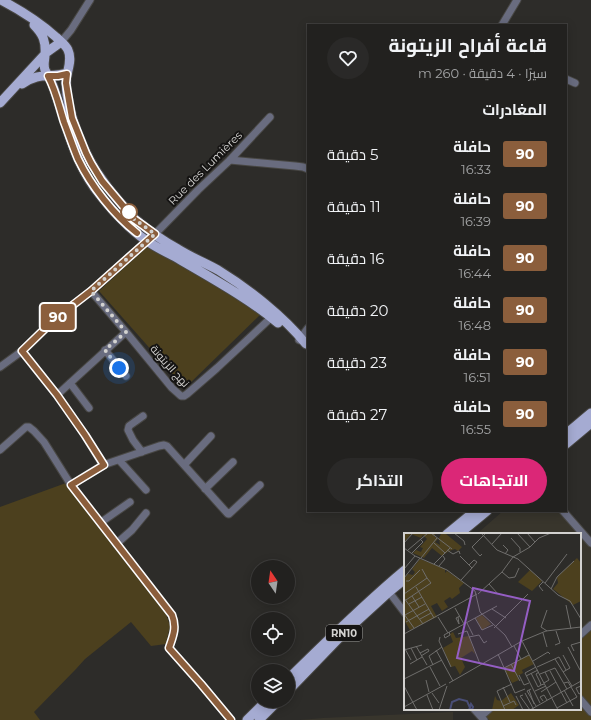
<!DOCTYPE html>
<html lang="ar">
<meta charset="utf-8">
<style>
:root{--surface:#22211f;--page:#2a2928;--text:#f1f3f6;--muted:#a2a3a4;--line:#3f3e3d;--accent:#db2777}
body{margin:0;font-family:Montserrat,Cairo,sans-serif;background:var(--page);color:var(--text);direction:rtl;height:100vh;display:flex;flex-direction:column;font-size:15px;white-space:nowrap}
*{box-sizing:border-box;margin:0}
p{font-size:13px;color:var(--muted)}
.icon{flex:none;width:22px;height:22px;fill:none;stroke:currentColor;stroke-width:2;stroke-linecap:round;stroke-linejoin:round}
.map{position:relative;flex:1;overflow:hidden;direction:ltr}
.side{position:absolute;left:307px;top:24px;width:260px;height:488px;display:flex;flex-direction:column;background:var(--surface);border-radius:0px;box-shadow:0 2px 10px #0003,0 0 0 1px var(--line);direction:rtl}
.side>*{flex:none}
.badge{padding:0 8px;border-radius:3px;font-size:14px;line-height:26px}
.needle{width:26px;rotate:347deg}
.controls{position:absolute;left:251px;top:560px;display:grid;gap:8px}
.controls a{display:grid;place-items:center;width:44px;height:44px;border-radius:50%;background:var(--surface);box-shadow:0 2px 10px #0003,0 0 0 1px var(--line);font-size:20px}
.you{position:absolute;width:20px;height:20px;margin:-10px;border:3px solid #fff;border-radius:50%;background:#1a73e8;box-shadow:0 0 0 6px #1a73e833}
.map>.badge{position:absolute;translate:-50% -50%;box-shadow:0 0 0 2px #fff}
h2{padding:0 20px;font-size:15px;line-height:36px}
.round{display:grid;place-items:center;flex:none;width:42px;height:42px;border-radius:21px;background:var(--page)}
.headline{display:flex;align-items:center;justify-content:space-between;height:68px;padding:0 20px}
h1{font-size:19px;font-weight:700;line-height:30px}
.button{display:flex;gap:8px;margin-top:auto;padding:8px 20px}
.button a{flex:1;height:46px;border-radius:24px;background:var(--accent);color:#fff;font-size:16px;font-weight:700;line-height:46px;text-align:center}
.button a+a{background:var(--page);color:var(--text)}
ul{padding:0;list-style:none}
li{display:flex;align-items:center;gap:12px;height:52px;padding:0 20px}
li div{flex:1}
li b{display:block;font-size:15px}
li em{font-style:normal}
li .badge{min-width:44px;font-weight:700;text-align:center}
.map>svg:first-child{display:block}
</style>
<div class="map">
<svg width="591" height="720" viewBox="0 0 591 720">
<rect width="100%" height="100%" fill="#2d2c29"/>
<path fill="#38352c" d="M503,511H564L591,541V620L580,630V534H481L479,532Z
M453,712V720H300L323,718Z"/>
<path fill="#4c401e" d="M148,246L221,286L261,314L185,388L99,291Z
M66,483L166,614L170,626L166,644L151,646L131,622L85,659L76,669L34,712L40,720H0V507Z
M591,620V720H489L482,711L485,709H580V630Z"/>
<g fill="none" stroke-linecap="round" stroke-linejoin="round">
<g stroke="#484744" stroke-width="9">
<path id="minor" d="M502,25L517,0
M61,42L71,30L90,0
M566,79L575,83
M230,160L295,166L303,167L308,169
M91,291L126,332L172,388L181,396H184L187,394L217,368L275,314
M299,340L308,328
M105,350L126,376
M22,351L57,395L85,435L103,465
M0,367L22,351L56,319L91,291L155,234L198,190L230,160L270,117
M70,383L89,408
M57,395L126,332
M0,450L26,427H29L34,431L44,442L71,485L172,615C177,628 173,635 169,648L201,684L231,720
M142,452L133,440L128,430L129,426L143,416
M119,460L146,490
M184,465L211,436
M71,485L103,465L159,446L164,445L167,446L228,514H229L260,485
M205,489L233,462
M563,511L591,543
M100,523L130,502
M116,544L132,530L146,513
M389,592L405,613
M580,635L591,625
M580,699L591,712
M474,709L484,720
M481,716L489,709"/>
</g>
<g stroke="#484744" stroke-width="11">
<path id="major" d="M1,0C22,11 38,21 56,37C60,41 66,45 68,50C73,61 66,72 66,83C67,114 84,156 103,181C109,190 116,198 124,207C128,211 131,216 136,220C149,231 163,241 178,249C191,257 205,263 218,270C249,289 283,316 306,344
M34,25C43,34 46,41 45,55C45,60 43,64 45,70C48,76 52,82 54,89C66,123 73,157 94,187C109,207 126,227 147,241C157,248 168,253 179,259C213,279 248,298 278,323
M22,84C39,72 49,78 67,73
M0,103L47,52L61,42
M566,434L591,413
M566,444L591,423
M447,534L475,511
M459,534L487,511
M288,679C326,642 364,604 405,570
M288,691L343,634L389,592L405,579
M247,720L266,701
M259,720L278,701"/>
</g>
<use href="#minor" stroke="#696c7f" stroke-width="7"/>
<use href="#major" stroke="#a5abd2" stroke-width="9"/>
</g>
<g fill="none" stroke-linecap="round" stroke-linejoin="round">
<g stroke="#fff" stroke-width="9">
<path id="line" d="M137,233C114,215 91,186 78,159C73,147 69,135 64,122C59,106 56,91 48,76H58L67,74L66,83L68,95L72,118L86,153L91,163L102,181L134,219L155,234L91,291L56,318L22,351L57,395L85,435L104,465L71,485L172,615C177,628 173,636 169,648L201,684L231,720"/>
</g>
<use href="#line" stroke="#8b5e3c" stroke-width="6"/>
<path stroke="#d3d2d0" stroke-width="4" stroke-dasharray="0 7.2" d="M119,368L105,350L126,332L91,291L155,234L134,219L126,210L129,212"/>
</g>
<circle fill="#fff" stroke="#8b5e3c" stroke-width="2" cx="129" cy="212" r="8"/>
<g text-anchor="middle" stroke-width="4" stroke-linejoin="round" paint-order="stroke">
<rect fill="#151413" stroke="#9a9997" stroke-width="1" x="326" y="625" width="36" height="16" rx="3"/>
<g font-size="10" font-weight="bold" fill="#d3d2d0">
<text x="344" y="637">RN10</text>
</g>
<g font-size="11" fill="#d3d2d0" stroke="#151413">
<text transform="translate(205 168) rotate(-45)" y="4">Rue des Lumières</text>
<text transform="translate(170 366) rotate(48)" y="4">نهج الزيتونة</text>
</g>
</g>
<g transform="translate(404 533)">
<rect width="177" height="177" fill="#2d2c29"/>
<path d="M0,0H32L30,3L34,6L31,9L36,12L35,5L37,1H42L58,14L54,18L51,16L45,18L38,23L28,15L20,25L9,20L12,17L17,19L19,15L16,14L23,6L19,2L17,5L7,1L0,9ZM173,25L177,30V68L169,72L149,56L154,50L153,44ZM16,26L41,36V40L43,38L60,50L55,55L56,60L48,66L46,64L40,68L44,74L38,78L33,70L27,73L33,84L6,97L0,87V45L4,41L9,42L11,39L8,36ZM126,37L138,48L128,58L114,49ZM78,82L87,91L78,97L72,85ZM49,99L52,105L65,103L71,121L68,118L57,125L61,134L56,142L51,133L47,134L39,115L49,109L46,101ZM125,122L130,131L118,137L119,140L113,143L115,147L108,150L100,135ZM107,160L115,172L108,177H88L91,163L93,167L97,168Z" fill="#4c401e"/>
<path fill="none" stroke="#494e76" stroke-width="2" d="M46,177L48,169L55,166L63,168L67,177M65,177L67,171L69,174L68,177"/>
<path fill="none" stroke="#6f6e6c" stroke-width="1" d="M27,0L48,16M50,0L60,8L61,12M77,0L93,17L114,26L154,62L166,68L177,86M113,0L126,14M123,0L131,9M107,5L116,15V19M0,10L9,0M30,10L41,20M88,11L98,0M99,12L104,17L101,21M0,15L11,23L43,37L71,58L76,79L101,102L108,114M4,17L24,0M43,17L49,21L55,18L56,21M8,20L19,9L16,6M78,21L76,23L68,14L82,0M56,23L68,35L57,47M17,25L33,5M30,31L46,15M65,32L70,27L73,29L68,35M35,33L41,26L39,23M0,36L11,23M98,39L105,45L111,44L115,35M0,45L16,25M2,48H5L16,37M141,50L163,21M85,51L94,61M12,54L30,85M147,56L153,44L170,28M139,58L135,53L139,49M0,61L23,45L18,36M74,61L98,39L109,24L126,14L135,5L147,0M8,63L15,74M0,65L19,91M2,67L27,50L23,45M5,71L18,64M162,72L167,96M51,75L60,91M88,76L102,85M143,77L137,94L143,98M0,81L10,95M1,82L21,71M34,84L44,100M54,84L55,91L52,85L56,83M71,85L78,97L89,92M16,86L27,80M2,89L25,76M63,90L69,102M90,95L124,61M45,99L46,102L41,105L40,102L93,73M139,100L143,114M0,101L73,61M54,101L63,98L76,131M36,104L35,108L47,134M65,104L75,102L80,110L83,108M118,108L154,177M151,112L156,110L152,98M12,113L23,132M110,113L117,126M0,114L7,127M164,114L176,137M7,115L13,127M0,117L18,112M32,117L49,148M170,118L167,112L177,109M16,120L24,116L25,118L17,123M94,121L111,160L121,156M151,126L168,153M129,128L144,119L146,121M6,131L18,124M107,131L116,148M29,132L25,123L38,114M26,134L36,153M132,134L121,140L136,170M133,134L155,124L162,137M100,135L125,122M146,138L163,170M135,139L132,141L136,149L137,152L140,151M159,139L166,135L159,122M127,140L134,154L137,152M136,141L151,135L163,156M115,142L120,152L125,150M122,143L134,137M0,146L38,127M22,147L25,159M45,150L118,108L142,98L177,94M140,150L145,147L141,139M0,153L13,177M177,153L172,155L175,161L177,160M99,154L106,169M127,156L123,158L132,173M125,157L130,171M160,157L169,173M131,158L142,153M137,159L152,149M28,160L35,170M121,160L130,177M23,162L29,177M119,162L116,163L126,177M112,163L119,177M139,168L136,164L140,162L143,167M99,173L110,168L112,172M0,174L42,151M153,175L173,164L164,149L160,150M35,177L43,153M101,177L93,158L108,151M126,177L177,148"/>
<path fill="#955ec4" fill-opacity="0.15" stroke="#955ec4" stroke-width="2" d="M69,55L126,68L110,138L53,125Z"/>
<rect width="177" height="177" fill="none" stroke="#d3d2d0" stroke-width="2"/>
</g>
</svg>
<div class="controls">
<a><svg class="needle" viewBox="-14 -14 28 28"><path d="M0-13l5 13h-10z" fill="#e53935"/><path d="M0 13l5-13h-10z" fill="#a2a3a4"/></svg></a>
<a><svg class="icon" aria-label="locate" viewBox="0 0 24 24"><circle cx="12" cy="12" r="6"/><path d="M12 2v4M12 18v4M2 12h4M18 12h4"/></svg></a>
<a><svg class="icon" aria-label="layers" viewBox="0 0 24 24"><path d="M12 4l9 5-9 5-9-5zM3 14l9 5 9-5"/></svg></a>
</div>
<div class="you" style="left:119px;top:368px"></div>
<b class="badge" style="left:58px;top:317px;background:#8b5e3c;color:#fff">90</b>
<section class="side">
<div class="headline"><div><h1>قاعة أفراح الزيتونة</h1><p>سيرًا · 4 دقيقة · 260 m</p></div><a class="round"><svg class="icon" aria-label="heart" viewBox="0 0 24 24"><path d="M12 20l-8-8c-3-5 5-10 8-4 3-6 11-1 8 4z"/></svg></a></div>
<h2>المغادرات</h2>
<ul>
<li><span class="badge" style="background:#8b5e3c;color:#fff">90</span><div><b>حافلة</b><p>16:33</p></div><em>5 دقيقة</em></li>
<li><span class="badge" style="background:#8b5e3c;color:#fff">90</span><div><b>حافلة</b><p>16:39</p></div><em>11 دقيقة</em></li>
<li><span class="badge" style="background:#8b5e3c;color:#fff">90</span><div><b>حافلة</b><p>16:44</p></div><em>16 دقيقة</em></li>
<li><span class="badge" style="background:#8b5e3c;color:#fff">90</span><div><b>حافلة</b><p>16:48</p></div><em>20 دقيقة</em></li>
<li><span class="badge" style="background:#8b5e3c;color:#fff">90</span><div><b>حافلة</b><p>16:51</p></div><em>23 دقيقة</em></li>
<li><span class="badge" style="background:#8b5e3c;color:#fff">90</span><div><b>حافلة</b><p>16:55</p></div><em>27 دقيقة</em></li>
</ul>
<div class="button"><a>الاتجاهات</a><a>التذاكر</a></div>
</section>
</div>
